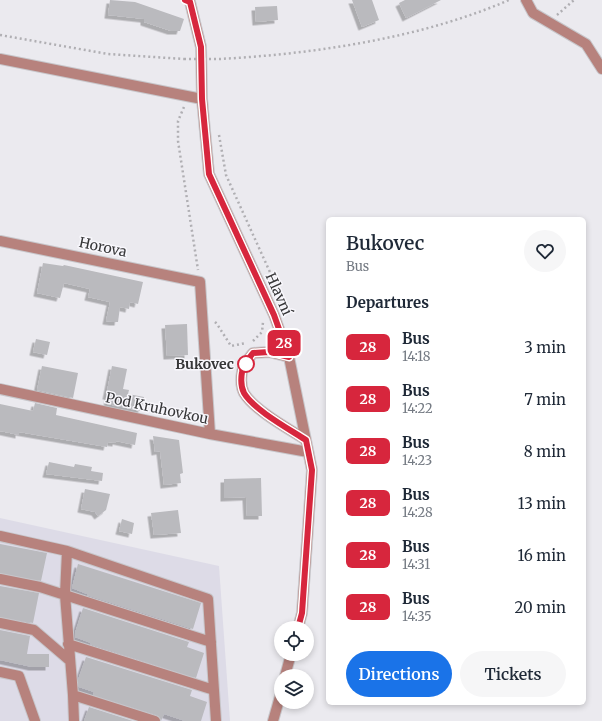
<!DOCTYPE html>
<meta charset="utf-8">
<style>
:root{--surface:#fff;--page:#f6f6f7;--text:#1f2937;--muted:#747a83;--accent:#1a73e8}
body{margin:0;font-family:Merriweather,serif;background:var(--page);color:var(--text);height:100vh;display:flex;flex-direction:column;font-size:15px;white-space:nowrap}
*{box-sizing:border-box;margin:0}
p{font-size:13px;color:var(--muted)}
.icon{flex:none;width:22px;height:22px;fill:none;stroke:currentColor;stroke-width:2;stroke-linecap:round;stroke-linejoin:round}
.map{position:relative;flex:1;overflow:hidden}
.panel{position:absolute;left:326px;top:217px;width:260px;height:488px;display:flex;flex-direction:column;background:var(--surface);border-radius:6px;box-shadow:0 2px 6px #0003}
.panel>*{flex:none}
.badge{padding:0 8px;border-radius:6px;font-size:14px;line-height:26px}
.controls{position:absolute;left:274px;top:621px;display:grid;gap:8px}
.controls a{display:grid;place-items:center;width:40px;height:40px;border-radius:50%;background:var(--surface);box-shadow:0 2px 6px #0003;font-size:20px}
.map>.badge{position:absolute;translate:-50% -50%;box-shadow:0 0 0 2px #fff}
h2{padding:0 20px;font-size:15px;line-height:36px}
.round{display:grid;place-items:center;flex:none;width:42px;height:42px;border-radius:21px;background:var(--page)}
.head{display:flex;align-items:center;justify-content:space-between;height:68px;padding:0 20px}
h1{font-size:19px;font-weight:600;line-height:30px}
.cta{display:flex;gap:8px;margin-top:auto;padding:8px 20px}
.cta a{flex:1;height:46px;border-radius:24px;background:var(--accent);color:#fff;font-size:16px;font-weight:600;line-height:46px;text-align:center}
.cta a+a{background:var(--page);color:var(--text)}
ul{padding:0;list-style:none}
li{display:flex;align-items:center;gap:12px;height:52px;padding:0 20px}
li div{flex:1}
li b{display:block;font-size:15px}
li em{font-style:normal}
li .badge{min-width:44px;font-weight:700;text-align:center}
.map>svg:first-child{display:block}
</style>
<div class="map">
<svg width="602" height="721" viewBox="0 0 602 721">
<defs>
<filter id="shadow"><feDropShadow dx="-3.5" dy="3.5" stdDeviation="0" flood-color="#0004"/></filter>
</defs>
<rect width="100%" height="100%" fill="#ebeaef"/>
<path fill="#dddbe7" d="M0,518L219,566L230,721H0Z"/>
<path fill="#bababe" filter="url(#shadow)" d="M110,0L135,2L184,19L180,31H171L144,22V19L108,15Z
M352,0H372L379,20L362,27Z
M405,0H441L406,18L399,3Z
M277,6L278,20L256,22L255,7Z
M43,263L63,266L64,265L143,282L138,304L130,302L129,309L120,307L118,322H113L106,321L110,302L88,297L90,289L64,283L60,298L37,293Z
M187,324L188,355L167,356L165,325Z
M36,339L50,342L47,355L33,352Z
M42,366L78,373L73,398L37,390Z
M112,366L127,369L123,389L129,390L128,394L144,397L141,411L107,404L108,396H106Z
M35,403L57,408L56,415L137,433L135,445L116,441V443L108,442L107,447L19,432V435L0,431V404L33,411Z
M153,436L179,440L183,473L180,474L181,483L164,485L160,451L155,452Z
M49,462L74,467L75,464L92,467L91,471L103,473L102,481L46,474Z
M261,478L262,516H247L246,497L224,498V479Z
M85,489L110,494L106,510L98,516L95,512L81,509Z
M178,510L181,533L154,535L151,513Z
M122,519L134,523L132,534L119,531Z
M0,544L47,553L41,581L0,573Z
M78,564L201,603L193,629L87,595V594L72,588Z
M0,586L39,593L33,623L0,617Z
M83,608L189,642L187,647L204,653L196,678L90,644L91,643L75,637V633Z
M0,630L30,636L27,654H49V667H32L0,660Z
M86,657L192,690L190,696L207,702L201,721H185L164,714L161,721L157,715L93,695L94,692L79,687L78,680Z
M89,707L133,721H84Z"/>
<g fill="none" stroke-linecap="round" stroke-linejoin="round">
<g stroke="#c7c6ca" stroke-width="12">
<path id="minor" d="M526,0L533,13L586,44L602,69
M190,2L201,47L202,99L209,174L274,315L289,357L312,470L302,613L298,628
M0,59L202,99
M0,241L200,282L210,434
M289,357L269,352L253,353C249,358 243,365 242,372C241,378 241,387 244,393C254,410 289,429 306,440
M0,389L210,434L308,452
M0,536L67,551L208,599L216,721
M67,551L65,595L73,695L155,721
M0,579L40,587L211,642
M0,623L34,630L69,660
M68,644L214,690
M0,672L19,676L35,721
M285,676L291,654
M73,695L74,721
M273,721L281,693"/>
</g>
<path stroke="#b0afb3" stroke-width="2.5" stroke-dasharray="2 3" stroke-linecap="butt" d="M557,15L574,0
M0,35L108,54L184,59
M219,59C314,54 422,38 509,0
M184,107L178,121V141L198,270
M219,135L226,175L288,312H285
M215,322L217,324L231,346L246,343
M253,341L262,332L263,322"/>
<use href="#minor" stroke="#b7827d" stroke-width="10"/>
<path stroke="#b0afb3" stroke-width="2.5" stroke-dasharray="2 3" stroke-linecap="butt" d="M184,59H219"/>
</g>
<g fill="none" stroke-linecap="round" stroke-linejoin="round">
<g stroke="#fff" stroke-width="9">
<path id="line" d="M185,0L190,2L201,47L202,99L209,174L274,315L289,357L269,352L253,353C249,358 243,365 242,372C241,378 241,387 244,393C254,410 289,429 306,440L312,470L302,613L298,628"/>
</g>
<use href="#line" stroke="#d7263d" stroke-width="6"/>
</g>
<circle fill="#fff" stroke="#d7263d" stroke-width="2" cx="246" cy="364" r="8"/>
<g text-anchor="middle" stroke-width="3" stroke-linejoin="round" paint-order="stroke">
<g font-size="14" fill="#363638" stroke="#f8f7fc">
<text transform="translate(103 247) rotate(12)" y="5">Horova</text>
<text transform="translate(279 294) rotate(66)" y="5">Hlavní</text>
<text transform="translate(157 408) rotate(12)" y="5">Pod Kruhovkou</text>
</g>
<g font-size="14" font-weight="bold" fill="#363638" stroke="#f8f7fc" text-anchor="end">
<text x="234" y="369">Bukovec</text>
</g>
</g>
</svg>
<div class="controls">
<a><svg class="icon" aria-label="locate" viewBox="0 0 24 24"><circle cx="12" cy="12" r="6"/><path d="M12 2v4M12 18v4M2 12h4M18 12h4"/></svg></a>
<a><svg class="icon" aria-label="layers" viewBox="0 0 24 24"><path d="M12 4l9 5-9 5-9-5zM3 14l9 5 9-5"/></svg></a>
</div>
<b class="badge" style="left:284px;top:343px;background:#d7263d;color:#fff">28</b>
<section class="panel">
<div class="head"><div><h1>Bukovec</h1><p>Bus</p></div><a class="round"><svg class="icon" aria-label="heart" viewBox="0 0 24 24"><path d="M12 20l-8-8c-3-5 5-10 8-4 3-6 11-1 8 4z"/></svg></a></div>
<h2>Departures</h2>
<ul>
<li><span class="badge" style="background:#d7263d;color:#fff">28</span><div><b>Bus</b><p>14:18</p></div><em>3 min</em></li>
<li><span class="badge" style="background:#d7263d;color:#fff">28</span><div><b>Bus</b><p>14:22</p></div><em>7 min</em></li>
<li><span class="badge" style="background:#d7263d;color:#fff">28</span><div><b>Bus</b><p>14:23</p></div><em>8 min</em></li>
<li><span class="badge" style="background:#d7263d;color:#fff">28</span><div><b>Bus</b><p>14:28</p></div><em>13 min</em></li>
<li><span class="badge" style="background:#d7263d;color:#fff">28</span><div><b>Bus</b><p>14:31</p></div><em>16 min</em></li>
<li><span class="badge" style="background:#d7263d;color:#fff">28</span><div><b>Bus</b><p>14:35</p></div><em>20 min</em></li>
</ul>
<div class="cta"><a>Directions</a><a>Tickets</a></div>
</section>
</div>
